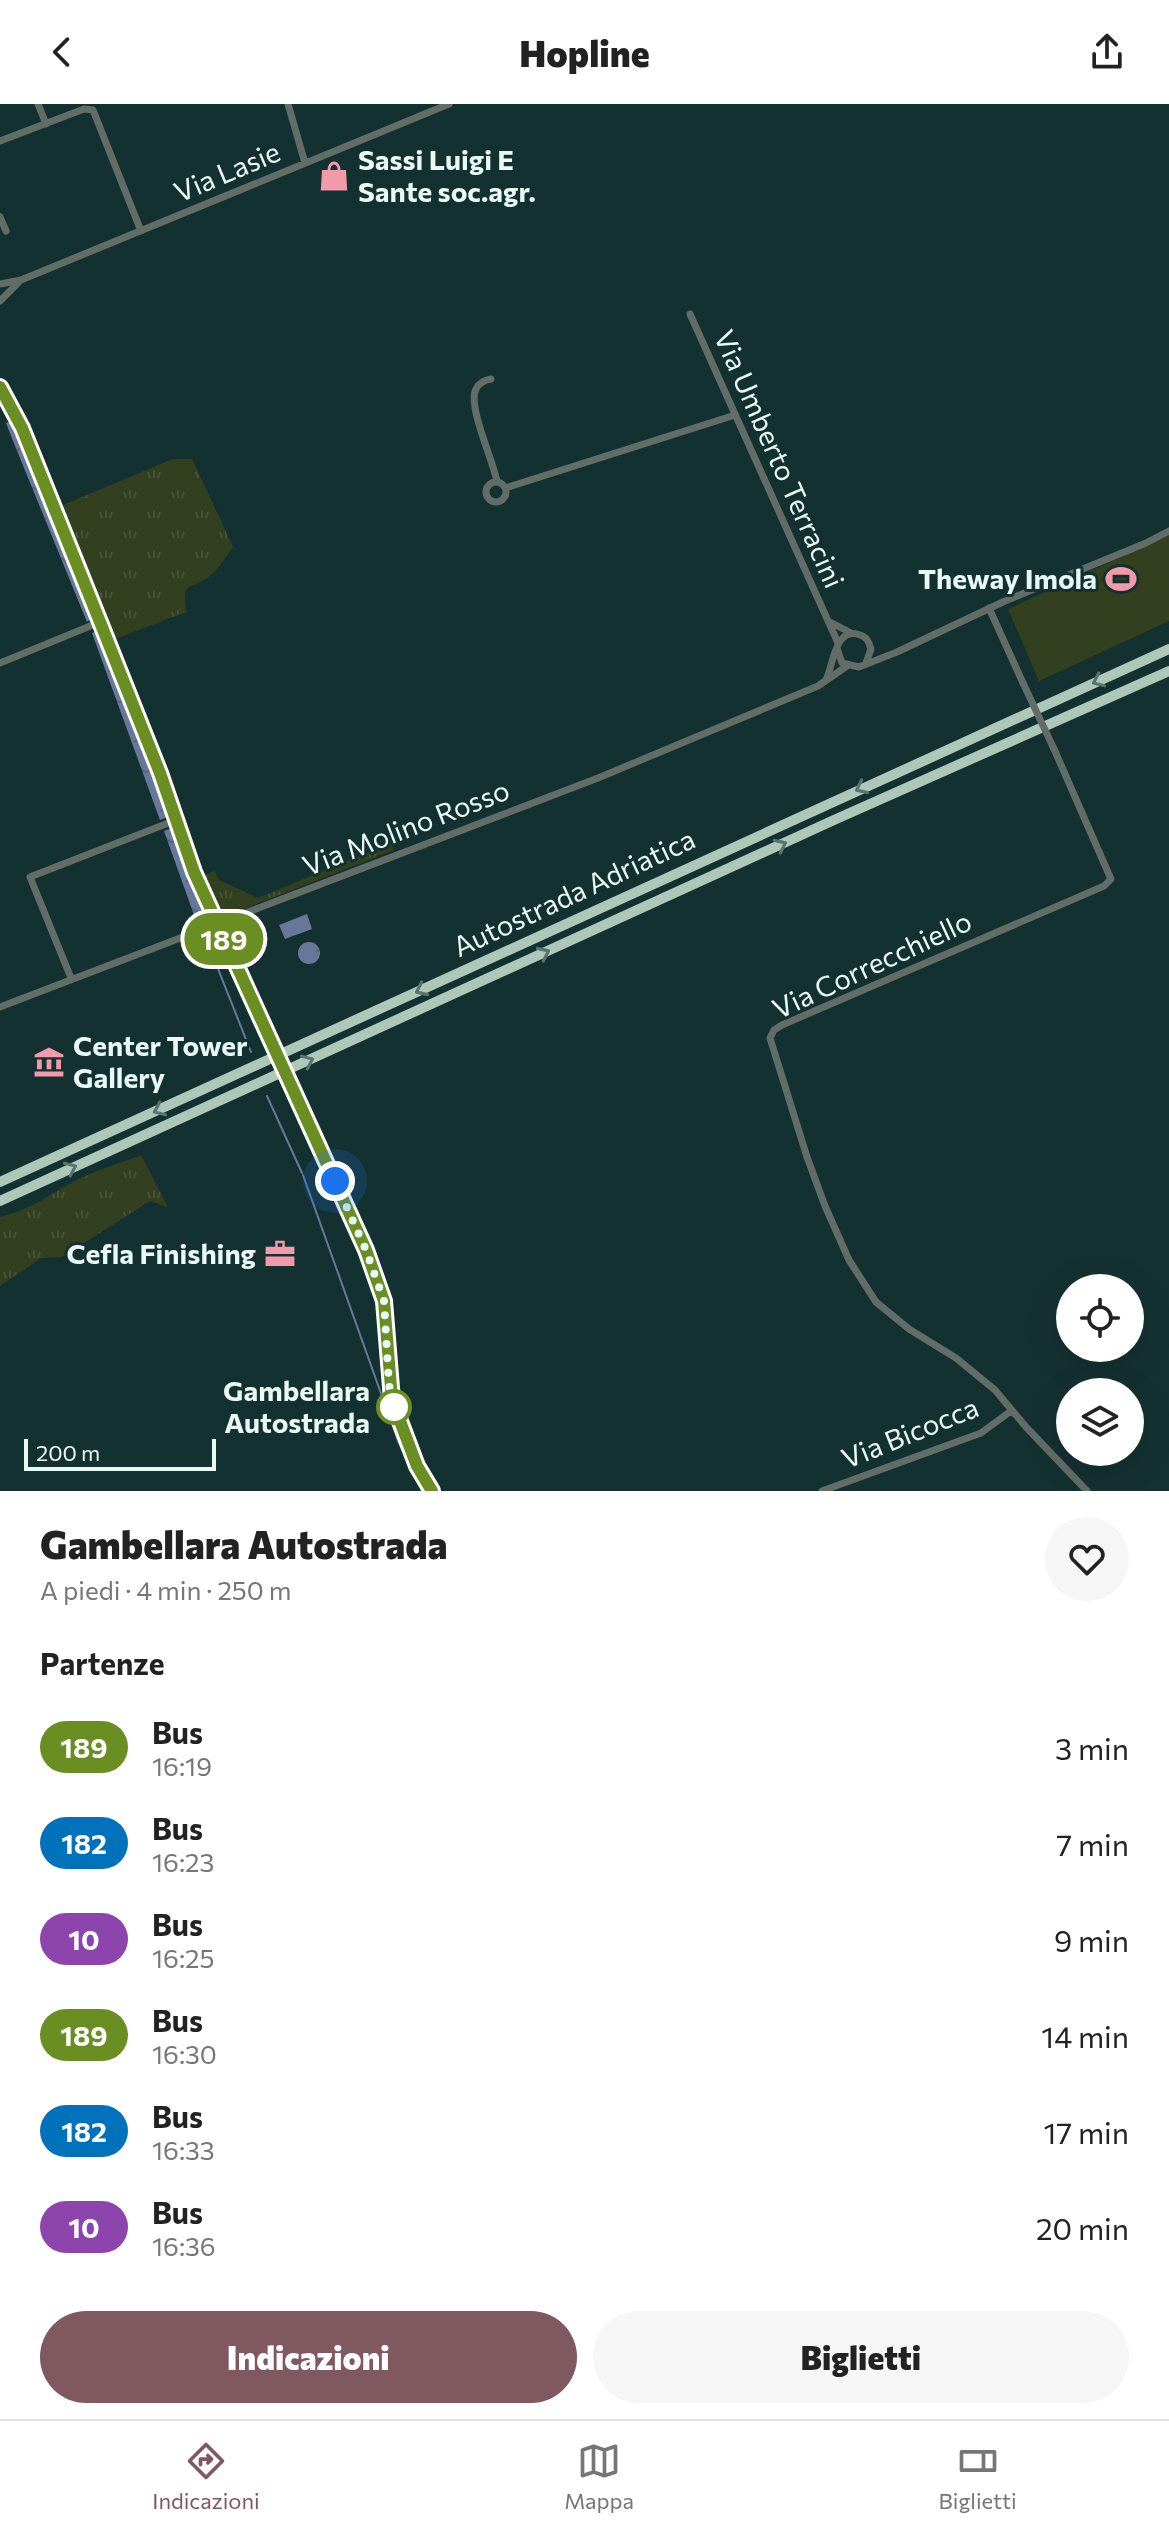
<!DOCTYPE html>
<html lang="it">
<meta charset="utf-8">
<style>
:root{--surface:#fff;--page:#f6f6f6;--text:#222;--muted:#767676;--line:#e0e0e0;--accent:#80585f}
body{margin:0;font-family:Commissioner,sans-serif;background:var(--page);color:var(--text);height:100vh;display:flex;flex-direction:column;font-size:30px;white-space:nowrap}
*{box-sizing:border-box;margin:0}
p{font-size:26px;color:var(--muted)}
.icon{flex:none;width:44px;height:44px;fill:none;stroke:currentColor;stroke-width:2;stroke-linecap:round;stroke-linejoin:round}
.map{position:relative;height:1387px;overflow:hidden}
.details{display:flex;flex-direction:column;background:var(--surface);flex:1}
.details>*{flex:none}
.badge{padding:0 16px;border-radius:26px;font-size:28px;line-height:52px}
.tools{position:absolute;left:1056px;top:1170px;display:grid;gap:16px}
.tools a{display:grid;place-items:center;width:88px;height:88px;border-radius:50%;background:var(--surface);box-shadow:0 8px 32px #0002;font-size:40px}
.scale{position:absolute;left:24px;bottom:20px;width:192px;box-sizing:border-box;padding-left:8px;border:4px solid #e8f9f8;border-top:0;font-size:22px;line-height:28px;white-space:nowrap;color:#e8f9f8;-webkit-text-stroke:6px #143131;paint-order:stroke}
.you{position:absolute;width:40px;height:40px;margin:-20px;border:6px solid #fff;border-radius:50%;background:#1a73e8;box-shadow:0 0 0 12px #1a73e833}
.map>.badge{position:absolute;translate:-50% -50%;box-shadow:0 0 0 4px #fff}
h2{padding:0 40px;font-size:30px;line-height:72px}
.round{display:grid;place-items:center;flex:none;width:84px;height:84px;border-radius:42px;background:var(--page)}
.headline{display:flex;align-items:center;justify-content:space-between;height:136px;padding:0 40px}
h1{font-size:38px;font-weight:800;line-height:60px}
.cta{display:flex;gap:16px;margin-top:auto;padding:16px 40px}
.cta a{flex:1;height:92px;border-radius:48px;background:var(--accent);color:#fff;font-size:32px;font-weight:800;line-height:92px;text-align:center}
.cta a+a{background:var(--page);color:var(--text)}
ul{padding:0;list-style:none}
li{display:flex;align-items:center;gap:24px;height:96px;padding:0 40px}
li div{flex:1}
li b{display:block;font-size:30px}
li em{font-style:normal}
li .badge{min-width:88px;font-weight:700;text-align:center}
header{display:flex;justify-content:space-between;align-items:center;height:104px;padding:0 40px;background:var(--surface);font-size:36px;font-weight:800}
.dock{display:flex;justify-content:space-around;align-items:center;height:112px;border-top:2px solid var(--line);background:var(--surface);font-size:22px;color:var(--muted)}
.dock a{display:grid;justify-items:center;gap:4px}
.dock .current{color:var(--accent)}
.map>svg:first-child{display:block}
</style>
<header><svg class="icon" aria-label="back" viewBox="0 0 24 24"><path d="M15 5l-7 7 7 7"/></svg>Hopline<svg class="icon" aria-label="share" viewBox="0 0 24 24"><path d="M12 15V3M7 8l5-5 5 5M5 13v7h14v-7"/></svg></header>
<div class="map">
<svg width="1169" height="1387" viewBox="0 0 1169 1387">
<defs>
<pattern id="grass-tufts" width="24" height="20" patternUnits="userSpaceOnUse" patternTransform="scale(2)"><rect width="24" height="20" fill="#334020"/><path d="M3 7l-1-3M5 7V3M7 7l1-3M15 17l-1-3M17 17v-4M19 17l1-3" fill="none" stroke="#475336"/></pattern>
<pattern id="water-ripples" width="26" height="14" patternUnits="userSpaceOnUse" patternTransform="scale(2)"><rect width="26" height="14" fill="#68789b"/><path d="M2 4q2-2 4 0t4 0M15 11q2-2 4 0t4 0" fill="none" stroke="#596477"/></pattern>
</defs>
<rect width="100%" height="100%" fill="#143131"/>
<path fill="url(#grass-tufts)" d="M173,355H192L233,443C226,452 217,468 207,474C186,487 183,477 186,508L115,535L56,404Z
M391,739L394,746L233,809L218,805L205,772L214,767L219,776L258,794Z
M141,1051L168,1103L150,1097L62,1153L41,1154L0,1182V1113C25,1107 43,1096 64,1083C87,1069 116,1061 141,1051Z"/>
<path fill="#334020" d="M1169,431V517L1039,577L1008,505Z"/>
<path fill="url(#water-ripples)" d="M9,318L24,345L54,424L94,513L87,518L13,337L6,319Z
M98,526L168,713L160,716L92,529Z
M172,724L199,799L201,806L198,810L194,811L164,727Z
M307,810L312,825L285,835L279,821Z
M298 849a11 11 0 1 1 22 0a11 11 0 1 1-22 0Z"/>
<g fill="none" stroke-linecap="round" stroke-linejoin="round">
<path stroke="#68789b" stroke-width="2" d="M205,832L251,948
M267,992L302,1069
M303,1071L398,1337L422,1387"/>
<path stroke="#626d67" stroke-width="7" d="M38,0L46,20
M288,0L305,59
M0,37L84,5L93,6L141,127
M0,113L6,127
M0,180L21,176L449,0
M0,197L18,179
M690,210L838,539
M491,275C484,276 479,279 476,285C467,302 494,358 497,378
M0,283L22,324L100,518L160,669L194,768L272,938
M486 388a10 10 0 1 1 20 0a10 10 0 1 1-20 0Z
M505,384L735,311
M989,504L1023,579
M828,517L851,529
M837,544L842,559L859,563L897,548L1005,497L1146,439L1169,427
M0,559L100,518
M826,576C833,562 835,521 860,531C867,533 869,538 871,545L866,559
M1054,645L1111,775L1104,782L782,921L774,926L770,934L807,1053L825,1102L849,1156L876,1198L909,1225L956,1254L995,1286L1026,1323L1087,1387
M71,874L30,773L176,716
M0,903L598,674L818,582L847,562
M288,974L366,1146L384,1197L392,1296L417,1362L432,1387
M822,1387L981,1329L1011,1307"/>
<path stroke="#adc7b9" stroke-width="10" d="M0,1078L1169,545
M0,1097L834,716L1169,567"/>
<path stroke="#626d67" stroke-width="7" d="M1023,579L1054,645
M272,938L288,974"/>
</g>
<defs><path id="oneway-chevron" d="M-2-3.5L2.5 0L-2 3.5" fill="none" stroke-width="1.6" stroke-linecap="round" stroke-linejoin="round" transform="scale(2)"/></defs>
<g stroke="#59746e">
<use href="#oneway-chevron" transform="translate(1098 577) rotate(156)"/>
<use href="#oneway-chevron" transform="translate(861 684) rotate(155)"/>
<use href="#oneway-chevron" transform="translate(781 741) rotate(-25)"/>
<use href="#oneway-chevron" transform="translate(544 849) rotate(-25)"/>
<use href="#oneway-chevron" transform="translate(421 886) rotate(155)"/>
<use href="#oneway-chevron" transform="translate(308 957) rotate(-24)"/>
<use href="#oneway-chevron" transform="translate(159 1006) rotate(156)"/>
<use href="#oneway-chevron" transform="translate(71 1064) rotate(-24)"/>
</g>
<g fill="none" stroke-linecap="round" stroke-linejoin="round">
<g stroke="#fff" stroke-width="18">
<path id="line" d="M0,283L22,324L100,518L160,669L194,768L366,1146L384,1197L392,1296L417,1362L432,1387"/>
</g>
<use href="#line" stroke="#6b8e23" stroke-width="12"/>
<path stroke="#e8f9f8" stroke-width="8" stroke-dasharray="0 14.4" d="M335,1077L366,1146L384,1197L389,1281L394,1303"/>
</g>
<defs>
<g id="shop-bare" transform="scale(2.4)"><path d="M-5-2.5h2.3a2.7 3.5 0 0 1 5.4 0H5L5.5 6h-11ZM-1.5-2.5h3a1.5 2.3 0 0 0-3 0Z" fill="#f39aaa" stroke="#143131" stroke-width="2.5" paint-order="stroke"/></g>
<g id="stadium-bare" transform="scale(2.4)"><path d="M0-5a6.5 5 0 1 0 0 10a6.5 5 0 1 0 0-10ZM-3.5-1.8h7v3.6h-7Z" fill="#f39aaa" stroke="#143131" stroke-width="2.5" paint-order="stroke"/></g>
<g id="museum-bare" transform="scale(2.4)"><path d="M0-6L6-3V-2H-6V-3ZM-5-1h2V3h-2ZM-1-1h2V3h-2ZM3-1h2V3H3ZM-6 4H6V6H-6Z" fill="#f39aaa" stroke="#143131" stroke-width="2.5" paint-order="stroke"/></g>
<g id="office-bare" transform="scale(2.4)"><path d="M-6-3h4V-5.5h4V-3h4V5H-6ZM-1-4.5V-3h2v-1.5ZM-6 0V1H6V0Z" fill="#f39aaa" stroke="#143131" stroke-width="2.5" paint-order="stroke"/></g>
</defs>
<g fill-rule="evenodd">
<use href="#shop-bare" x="334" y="72"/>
<use href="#stadium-bare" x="1121" y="475"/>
<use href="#museum-bare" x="49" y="958"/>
<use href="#office-bare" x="280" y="1150"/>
</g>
<circle fill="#fff" stroke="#6b8e23" stroke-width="4" cx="394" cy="1303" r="16"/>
<g text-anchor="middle" stroke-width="6" stroke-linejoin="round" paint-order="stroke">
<g font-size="28" font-weight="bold" fill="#e8f9f8" stroke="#143131" text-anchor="start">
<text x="358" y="66">Sassi Luigi E<tspan x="358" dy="32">Sante soc.agr.</tspan></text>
<text x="1097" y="485" text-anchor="end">Theway Imola</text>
<text x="73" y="952">Center Tower<tspan x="73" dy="32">Gallery</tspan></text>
<text x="256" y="1160" text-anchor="end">Cefla Finishing</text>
</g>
<g font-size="28" fill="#e8f9f8" stroke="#143131">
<text transform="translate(227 68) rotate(-23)" y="10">Via Lasie</text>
<text transform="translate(779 355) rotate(66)" y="10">Via Umberto Terracini</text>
<text transform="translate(406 724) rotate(-21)" y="10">Via Molino Rosso</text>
<text transform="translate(574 789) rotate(-25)" y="10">Autostrada Adriatica</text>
<text transform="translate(872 861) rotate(-25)" y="10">Via Correcchiello</text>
<text transform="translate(910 1329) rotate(-22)" y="10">Via Bicocca</text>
</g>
<g font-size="28" font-weight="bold" fill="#e8f9f8" stroke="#143131" text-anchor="end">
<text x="370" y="1297">Gambellara<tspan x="370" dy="32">Autostrada</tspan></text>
</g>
</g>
</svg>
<div class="tools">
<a><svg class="icon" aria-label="locate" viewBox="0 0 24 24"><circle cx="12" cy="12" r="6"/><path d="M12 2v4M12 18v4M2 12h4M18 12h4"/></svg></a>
<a><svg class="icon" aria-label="layers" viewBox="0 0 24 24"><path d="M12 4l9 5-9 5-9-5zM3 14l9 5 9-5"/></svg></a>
</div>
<div class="scale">200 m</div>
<div class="you" style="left:335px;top:1077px"></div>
<b class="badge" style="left:224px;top:835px;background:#6b8e23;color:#fff">189</b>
</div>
<section class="details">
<div class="headline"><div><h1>Gambellara Autostrada</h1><p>A piedi · 4 min · 250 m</p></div><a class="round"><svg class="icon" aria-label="heart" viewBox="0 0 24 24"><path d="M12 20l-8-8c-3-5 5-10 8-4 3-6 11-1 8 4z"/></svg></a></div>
<h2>Partenze</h2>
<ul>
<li><span class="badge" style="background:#6b8e23;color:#fff">189</span><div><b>Bus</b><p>16:19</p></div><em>3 min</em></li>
<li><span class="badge" style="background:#0072bc;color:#fff">182</span><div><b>Bus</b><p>16:23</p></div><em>7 min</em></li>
<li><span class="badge" style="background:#8e44ad;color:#fff">10</span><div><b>Bus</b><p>16:25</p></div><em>9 min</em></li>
<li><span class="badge" style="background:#6b8e23;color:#fff">189</span><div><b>Bus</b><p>16:30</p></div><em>14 min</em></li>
<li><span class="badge" style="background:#0072bc;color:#fff">182</span><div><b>Bus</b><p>16:33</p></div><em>17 min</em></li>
<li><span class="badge" style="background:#8e44ad;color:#fff">10</span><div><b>Bus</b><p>16:36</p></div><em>20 min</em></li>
</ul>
<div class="cta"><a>Indicazioni</a><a>Biglietti</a></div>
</section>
<nav class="dock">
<a class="current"><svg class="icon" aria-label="directions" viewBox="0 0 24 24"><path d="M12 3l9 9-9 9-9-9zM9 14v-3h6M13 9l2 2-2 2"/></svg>Indicazioni</a>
<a><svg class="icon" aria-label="map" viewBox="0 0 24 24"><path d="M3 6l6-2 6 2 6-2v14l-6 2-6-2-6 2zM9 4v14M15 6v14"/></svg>Mappa</a>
<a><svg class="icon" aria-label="tickets" viewBox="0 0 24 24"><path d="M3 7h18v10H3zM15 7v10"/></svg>Biglietti</a>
</nav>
